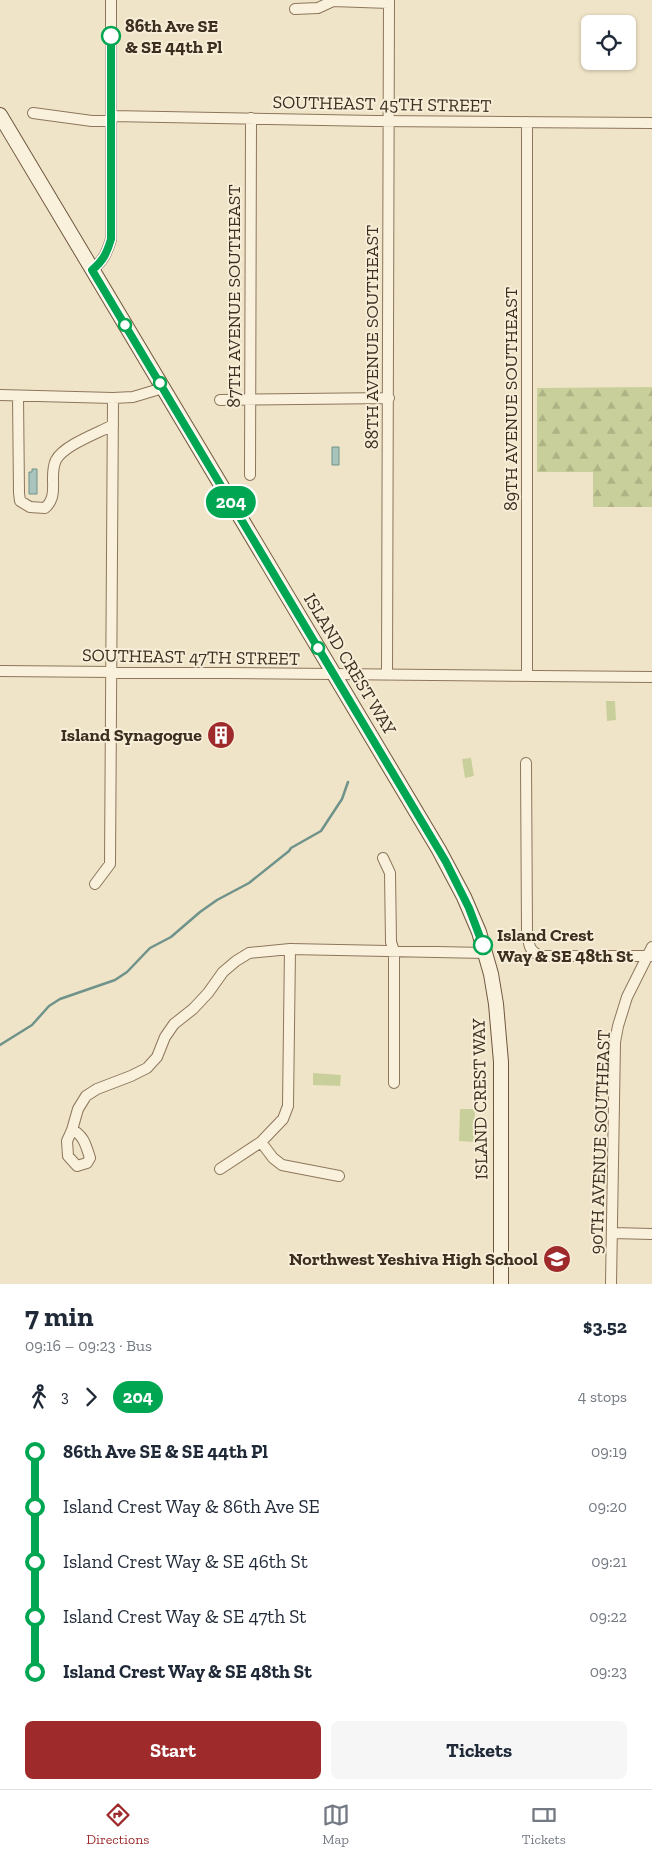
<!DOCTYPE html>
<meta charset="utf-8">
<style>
:root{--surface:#fff;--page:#f6f6f7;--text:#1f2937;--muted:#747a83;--line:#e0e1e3;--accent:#9e2a2b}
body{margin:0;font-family:"Zilla Slab",serif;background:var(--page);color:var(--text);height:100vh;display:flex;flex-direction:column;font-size:19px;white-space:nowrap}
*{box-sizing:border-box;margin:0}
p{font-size:16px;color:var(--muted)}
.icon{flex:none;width:28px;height:28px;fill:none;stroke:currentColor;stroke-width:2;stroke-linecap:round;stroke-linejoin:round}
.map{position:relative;height:1284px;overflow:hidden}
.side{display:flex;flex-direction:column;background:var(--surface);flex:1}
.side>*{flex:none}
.badge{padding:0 10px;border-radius:16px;font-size:18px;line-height:32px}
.controls{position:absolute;left:581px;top:15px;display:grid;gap:10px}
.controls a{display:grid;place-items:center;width:55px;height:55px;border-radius:8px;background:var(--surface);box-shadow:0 1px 4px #0004;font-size:25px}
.map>.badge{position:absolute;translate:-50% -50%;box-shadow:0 0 0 2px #fff}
.legs{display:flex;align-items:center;gap:8px;height:55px;padding:0 25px;font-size:16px}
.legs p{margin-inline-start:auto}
.head{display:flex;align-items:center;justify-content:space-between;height:85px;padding:0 25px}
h1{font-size:28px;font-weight:700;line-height:38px}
.action{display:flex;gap:10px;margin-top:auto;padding:10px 25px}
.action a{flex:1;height:58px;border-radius:8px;background:var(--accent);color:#fff;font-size:20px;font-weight:700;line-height:58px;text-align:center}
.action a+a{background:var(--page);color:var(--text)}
ul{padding:0 25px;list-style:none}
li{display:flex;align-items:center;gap:18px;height:55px;font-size:19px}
li i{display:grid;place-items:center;width:8px;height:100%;margin:0 6px;background:currentColor}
li i::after{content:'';width:12px;height:12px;margin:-6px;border:4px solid;border-radius:50%;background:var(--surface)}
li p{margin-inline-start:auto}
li:first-child i{background:linear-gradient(#0000 50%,currentColor 0)}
li:last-child i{background:linear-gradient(currentColor 50%,#0000 0)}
.menu{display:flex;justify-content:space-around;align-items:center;height:70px;border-top:1px solid var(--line);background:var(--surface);font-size:14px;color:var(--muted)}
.menu a{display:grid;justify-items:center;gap:2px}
.menu .selected{color:var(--accent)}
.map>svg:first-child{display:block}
</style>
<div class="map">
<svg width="652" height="1284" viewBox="0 0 652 1284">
<defs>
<pattern id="forest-firs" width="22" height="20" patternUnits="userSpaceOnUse" patternTransform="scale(1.25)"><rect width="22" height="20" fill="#c9cf9b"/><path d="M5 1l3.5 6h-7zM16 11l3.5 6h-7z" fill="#aeb285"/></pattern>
</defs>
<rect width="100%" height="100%" fill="#f0e4c8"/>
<path fill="url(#forest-firs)" d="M652,387V507H593V472H537V388Z"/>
<path fill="#c9cf9b" d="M606,701H615L616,720L607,721Z
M471,758L474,776L465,778L462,759Z
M313,1073L341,1075L340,1086L313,1085Z
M460,1109H475L474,1142L459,1141Z"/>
<path fill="#a9c4bc" stroke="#6f938a" d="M332,447H339V465H332Z
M32,469H37V494H29V472H32Z"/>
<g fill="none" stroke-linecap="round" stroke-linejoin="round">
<path stroke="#6f938a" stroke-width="2.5" d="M0,1045L32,1025L49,1006L60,999L115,980L127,972L150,948L171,937L200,912L217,900L249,883L289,851L291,848L321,831L342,799L348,782"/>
<g stroke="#8d765c" stroke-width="12">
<path id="minor" d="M295,9L318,8L333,1L389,3
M33,113L92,121H111
M111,116L376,121L652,123
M92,270C103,261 107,253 111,239V0
M0,395L113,398L133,397L163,388
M18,396L19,493L20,501L30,507L45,508C60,495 48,476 56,460C64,445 98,433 113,425
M220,400L389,398
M250,475L251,118
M0,671L652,677
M387,675L389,0
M527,675V122
M526,763L527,931C529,944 528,951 541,956H652
M383,858L390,873L391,942L394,951V1083
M95,884L110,864L113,398
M72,1130C84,1135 86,1146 90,1158L87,1163L77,1166L68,1156L67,1141L72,1130L78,1109L86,1096L97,1089L131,1076L147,1068L157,1057L165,1037L174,1024L193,1009L208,993L223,972L236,961L249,953L290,949L485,953
M261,1142L283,1119L288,1106L290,949
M220,1169L261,1142L273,1158L282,1165L339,1176
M613,1233L652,1234
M611,1284L615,1042L618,1026L627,997L652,947"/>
</g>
<g stroke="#6f573f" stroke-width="16">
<path id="secondary" d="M0,115L439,850L464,897L479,932L491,974L496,1004L501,1062V1284"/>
</g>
<use href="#minor" stroke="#faf1dc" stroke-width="10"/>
<use href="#secondary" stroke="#faf1dc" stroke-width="14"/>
</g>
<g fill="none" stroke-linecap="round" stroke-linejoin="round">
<g stroke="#fff" stroke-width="11">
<path id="line-1" d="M111,36V239C107,253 103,261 92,270L446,862L469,908L483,945"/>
</g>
<use href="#line-1" stroke="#00a651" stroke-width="8"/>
</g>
<defs>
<g id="building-disc" transform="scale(1.4375)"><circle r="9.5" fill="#9e2a2b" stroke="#f7eed8"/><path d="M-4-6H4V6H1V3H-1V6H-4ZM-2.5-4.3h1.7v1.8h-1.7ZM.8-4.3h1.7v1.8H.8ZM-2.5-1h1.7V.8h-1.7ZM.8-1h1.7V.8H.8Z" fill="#fff"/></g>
<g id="school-disc" transform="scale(1.4375)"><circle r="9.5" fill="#9e2a2b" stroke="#f7eed8"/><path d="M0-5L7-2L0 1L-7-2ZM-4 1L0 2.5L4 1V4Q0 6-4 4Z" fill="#fff"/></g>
</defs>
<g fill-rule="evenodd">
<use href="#building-disc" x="221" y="735"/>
<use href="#school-disc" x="557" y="1259"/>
</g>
<g fill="#fff" stroke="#00a651" stroke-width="2.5">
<circle cx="111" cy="36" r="9"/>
<circle cx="125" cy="325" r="6"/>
<circle cx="160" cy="383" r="6"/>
<circle cx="318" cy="648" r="6"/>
<circle cx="483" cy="945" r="9"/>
</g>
<g text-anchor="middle" stroke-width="4" stroke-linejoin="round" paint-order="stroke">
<g font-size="18" font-weight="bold" fill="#3d2e20" stroke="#f7eed8" text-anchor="start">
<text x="125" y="32">86th Ave SE<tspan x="125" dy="21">&amp; SE 44th Pl</tspan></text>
<text x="497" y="941">Island Crest<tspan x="497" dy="21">Way &amp; SE 48th St</tspan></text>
</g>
<g font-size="18" fill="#3d2e20" stroke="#f7eed8">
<text transform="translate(382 104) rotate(1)" y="6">SOUTHEAST 45TH STREET</text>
<text transform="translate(234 296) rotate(-90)" y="6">87TH AVENUE SOUTHEAST</text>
<text transform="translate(372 337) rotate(-90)" y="6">88TH AVENUE SOUTHEAST</text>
<text transform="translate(511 399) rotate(-90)" y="6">89TH AVENUE SOUTHEAST</text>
<text transform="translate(191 657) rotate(1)" y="6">SOUTHEAST 47TH STREET</text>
<text transform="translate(350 664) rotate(59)" y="6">ISLAND CREST WAY</text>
<text transform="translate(480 1099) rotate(-91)" y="6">ISLAND CREST WAY</text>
<text transform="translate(600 1142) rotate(-88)" y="6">90TH AVENUE SOUTHEAST</text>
</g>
<g font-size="18" font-weight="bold" fill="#3d2e20" stroke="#f7eed8" text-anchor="end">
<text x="202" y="741">Island Synagogue</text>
<text x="538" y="1265">Northwest Yeshiva High School</text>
</g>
</g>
</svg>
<div class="controls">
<a><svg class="icon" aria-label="locate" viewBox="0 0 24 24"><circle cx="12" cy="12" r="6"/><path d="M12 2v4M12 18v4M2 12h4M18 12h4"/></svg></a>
</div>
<b class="badge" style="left:231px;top:502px;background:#00a651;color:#fff">204</b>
</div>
<section class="side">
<div class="head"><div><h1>7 min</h1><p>09:16 – 09:23 · Bus</p></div><b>$3.52</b></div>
<div class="legs"><svg class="icon" aria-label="walk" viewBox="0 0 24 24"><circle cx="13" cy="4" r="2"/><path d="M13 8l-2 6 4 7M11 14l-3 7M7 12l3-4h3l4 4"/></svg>3<svg class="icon" aria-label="forward" viewBox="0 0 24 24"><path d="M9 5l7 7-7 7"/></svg><b class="badge" style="background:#00a651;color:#fff">204</b><p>4 stops</p></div>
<ul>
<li><i style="color:#00a651"></i><b>86th Ave SE &amp; SE 44th Pl</b><p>09:19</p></li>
<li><i style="color:#00a651"></i><span>Island Crest Way &amp; 86th Ave SE</span><p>09:20</p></li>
<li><i style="color:#00a651"></i><span>Island Crest Way &amp; SE 46th St</span><p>09:21</p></li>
<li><i style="color:#00a651"></i><span>Island Crest Way &amp; SE 47th St</span><p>09:22</p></li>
<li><i style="color:#00a651"></i><b>Island Crest Way &amp; SE 48th St</b><p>09:23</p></li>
</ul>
<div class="action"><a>Start</a><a>Tickets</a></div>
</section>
<nav class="menu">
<a class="selected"><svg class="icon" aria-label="directions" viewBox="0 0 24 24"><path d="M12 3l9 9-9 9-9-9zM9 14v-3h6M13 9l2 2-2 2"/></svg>Directions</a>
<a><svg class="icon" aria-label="map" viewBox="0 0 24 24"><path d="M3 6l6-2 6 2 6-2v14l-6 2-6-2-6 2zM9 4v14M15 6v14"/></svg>Map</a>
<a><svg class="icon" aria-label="tickets" viewBox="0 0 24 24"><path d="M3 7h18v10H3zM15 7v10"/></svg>Tickets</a>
</nav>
